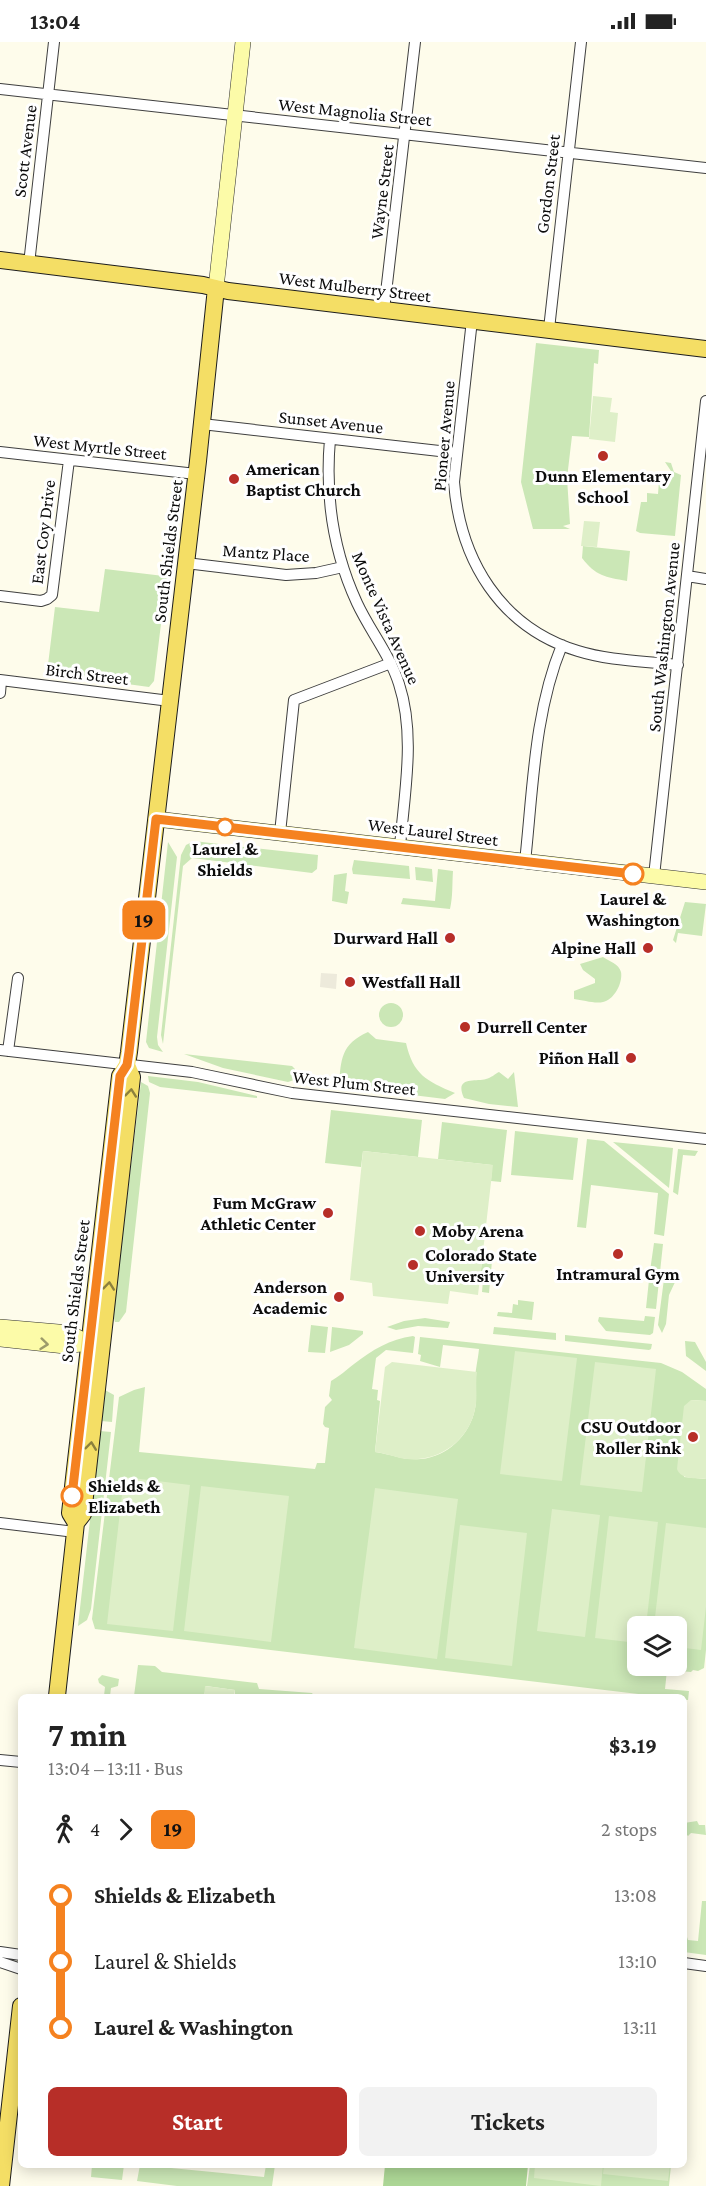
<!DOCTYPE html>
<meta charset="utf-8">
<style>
:root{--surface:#fff;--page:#f2f2f2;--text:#222;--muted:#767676;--accent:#b72e28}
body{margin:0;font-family:"Crimson Pro",serif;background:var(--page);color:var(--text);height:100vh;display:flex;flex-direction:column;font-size:22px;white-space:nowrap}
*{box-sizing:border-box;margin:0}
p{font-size:20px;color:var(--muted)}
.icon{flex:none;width:33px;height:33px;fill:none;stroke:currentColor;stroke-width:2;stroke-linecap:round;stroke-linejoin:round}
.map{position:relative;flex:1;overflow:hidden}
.panel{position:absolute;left:18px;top:1652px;width:669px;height:474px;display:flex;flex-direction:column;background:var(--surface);border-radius:9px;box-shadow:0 3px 15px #0003}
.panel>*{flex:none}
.badge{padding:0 12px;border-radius:9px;font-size:21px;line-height:39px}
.buttons{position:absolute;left:627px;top:1574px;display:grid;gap:12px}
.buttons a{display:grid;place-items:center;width:60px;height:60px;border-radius:9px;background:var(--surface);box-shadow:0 3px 15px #0003;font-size:30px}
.map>.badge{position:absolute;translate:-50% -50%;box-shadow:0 0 0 3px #fff}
.legs{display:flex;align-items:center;gap:9px;height:66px;padding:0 30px;font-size:20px}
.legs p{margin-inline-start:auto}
.overview{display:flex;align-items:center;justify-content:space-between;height:102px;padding:0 30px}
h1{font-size:33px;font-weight:700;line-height:45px}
.button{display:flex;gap:12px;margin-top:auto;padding:12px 30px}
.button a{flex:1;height:69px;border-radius:9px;background:var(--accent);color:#fff;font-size:24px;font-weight:700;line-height:69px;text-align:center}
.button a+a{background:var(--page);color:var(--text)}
ul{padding:0 30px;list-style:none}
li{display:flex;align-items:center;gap:21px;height:66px;font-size:22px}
li i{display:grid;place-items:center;width:9px;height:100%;margin:0 8px;background:currentColor}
li i::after{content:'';width:15px;height:15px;margin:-8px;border:4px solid;border-radius:50%;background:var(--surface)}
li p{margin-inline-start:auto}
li:first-child i{background:linear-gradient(#0000 50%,currentColor 0)}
li:last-child i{background:linear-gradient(currentColor 50%,#0000 0)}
.status{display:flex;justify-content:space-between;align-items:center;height:42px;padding:0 30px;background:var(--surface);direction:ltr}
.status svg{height:16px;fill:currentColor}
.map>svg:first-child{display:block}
</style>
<div class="status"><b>13:04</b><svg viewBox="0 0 49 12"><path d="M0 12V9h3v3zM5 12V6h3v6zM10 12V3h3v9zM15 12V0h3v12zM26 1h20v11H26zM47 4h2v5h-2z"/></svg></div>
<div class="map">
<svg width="706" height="2144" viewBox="0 0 706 2144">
<rect width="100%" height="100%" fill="#fefceb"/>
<path fill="#cbe7b6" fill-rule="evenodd" d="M536,301L599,308L598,322L594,321L589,395L572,394L567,436L570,482L563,484L570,487H533L521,440Z
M665,420L671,421L674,430L681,433L675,494L640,491L636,489L641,460H647V451L658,452L659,439C667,440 671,436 671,429Z
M583,504L630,509L627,539C605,535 596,534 582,516Z
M105,527L172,535L167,578L161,582L154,639L149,645L47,631L55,565L99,570Z
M194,799L219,802V804L225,805V803L318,813L317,827L312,831L192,816L183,824L163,1002L161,993L181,813L186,803Z
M168,800L177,815L157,995L158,1003L163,1010L149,1006L146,1000Z
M354,818L409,824L410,837L353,832L352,827Z
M415,825L432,827L433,840L416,838Z
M438,827L453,829C452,843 453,854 450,867L401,862L403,856L435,859Z
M347,831L345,849L349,850L347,862L332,859L334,833Z
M685,860L706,862L702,894L678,891L676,901L673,898Z
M603,915C609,919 619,922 621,930C623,941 614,958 603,960C595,962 583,958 574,957V949L595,941V937L583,928L580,922Z
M379 973a12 12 0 1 1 24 0a12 12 0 1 1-24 0Z
M368,990L376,997L406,1001C413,1032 426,1039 455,1051L445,1057L339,1044C341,1017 341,1002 368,990Z
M184,1012L292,1024L295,1027L294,1038L288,1040L223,1026Z
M499,1030L508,1037L514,1030L518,1065L489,1062L464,1056C454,1034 475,1040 486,1037C491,1036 495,1032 499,1030Z
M148,1034L198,1040L257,1054V1056L160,1045L149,1040Z
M141,1040L148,1044L150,1051L126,1270L119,1280H115L113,1273Z
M331,1068L422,1078L418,1115L363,1109L361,1125L325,1121Z
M442,1080L507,1088L501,1140L491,1139L492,1123L438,1117Z
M515,1089L578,1096L573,1138L511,1133Z
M587,1097L604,1099L669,1152L664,1194L654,1192L658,1151L591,1143L586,1186L577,1185Z
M613,1100L673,1106L669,1146Z
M678,1107L698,1109L695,1114L683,1113L678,1153L673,1150Z
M654,1201L663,1202L660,1230L650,1229Z
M482,1218L492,1219L489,1251L482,1250L483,1238L480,1237Z
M664,1237L676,1238L669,1253L666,1282L662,1291L658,1283Z
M649,1238L659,1239L656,1267L646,1266Z
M518,1258L534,1260L532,1278L497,1274L498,1270L512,1271L513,1262L518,1263Z
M645,1274L655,1275L653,1291L650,1293L606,1289L598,1279L599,1275L644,1279Z
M425,1276L450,1280L448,1286L418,1284L396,1288L387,1285L404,1279Z
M311,1283L328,1285L325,1311L308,1310Z
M332,1285L363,1289V1292L349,1303L330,1310Z
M494,1285L556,1291V1298L493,1292Z
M565,1293L652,1302L651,1307L649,1308L565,1299Z
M413,1294L415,1295L413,1311L386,1308L376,1316L372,1347L378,1348L377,1358L380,1359L375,1410C391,1412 404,1419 421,1417C447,1415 470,1393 475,1367C477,1358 475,1349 475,1339C475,1329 478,1318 479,1307L443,1303L440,1325L420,1319L421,1313L418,1312L420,1295L661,1321L682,1330L706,1347V1359L691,1358L684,1435L706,1437V1608L704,1626L698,1629L693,1628L691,1630L667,1628L665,1647L689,1649L688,1658H684V1654H655L95,1587L92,1577L119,1355L134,1348L145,1345L139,1410L315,1427L317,1421H325L329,1386L325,1385L323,1382L325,1365L332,1358L329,1354L331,1339C340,1334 346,1328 354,1322C372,1308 390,1297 413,1294ZM638,1584H676V1623H638Z
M685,1299L695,1300L706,1320V1329L686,1314Z
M105,1348L114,1353L112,1380L101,1379Z
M100,1389L111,1390L91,1567L87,1578L78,1584Z
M138,1623L155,1624L162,1630L257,1641L259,1647L312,1651L314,1654H235V1648L206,1644L204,1654H134Z
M102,1633L119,1637L118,1644L111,1646L110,1654H104L105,1645L99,1641L98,1637Z
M697,1779L699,1783H705L706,1793L691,1791L688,1794L684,1790V1781Z
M702,1859H706V1913L684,1910V1895H687L688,1898L698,1899Z
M92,2123H124L122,2138L91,2135Z
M140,2123L264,2135L266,2123H275L272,2144H177L137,2139Z
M530,2123H671L669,2144H527Z"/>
<path fill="#add796" d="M385,2123V2122L528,2123L526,2144H383Z"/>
<path fill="#deefc8" d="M593,354L612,356L610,370L618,371L615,400L589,397Z
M584,479L600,480L597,505L581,504Z
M363,1109L493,1123L478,1253L450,1249L448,1262L373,1254L372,1241L350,1238Z
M515,1309L577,1316L562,1439L500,1432Z
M392,1320L477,1330C475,1342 478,1355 475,1367C469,1399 438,1420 407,1417C396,1416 386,1411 375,1410L385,1325Z
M595,1320L656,1327L642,1450L580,1443Z
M691,1358L706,1359V1437C696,1436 681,1438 677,1427L684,1364Z
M124,1435L190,1443L173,1589L107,1582Z
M201,1444L289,1454L271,1600L184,1589Z
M375,1446L458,1457L437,1617L354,1606Z
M552,1467L600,1473L585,1595L537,1589Z
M609,1474L658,1480L646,1584H638L637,1601L595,1596Z
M666,1481L706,1486V1565L701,1608L677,1605L676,1584H654Z
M460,1483L527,1491L512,1624L445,1616Z
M205,1644L235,1648L234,1654H204Z
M535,2123H603L601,2144L534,2136Z
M604,2123H670L668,2139L603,2132Z"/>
<path fill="#edeadb" d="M321,931L337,932L336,947L320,945Z"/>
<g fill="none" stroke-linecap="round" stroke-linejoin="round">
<g stroke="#3f3f3f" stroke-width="12">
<path id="street" d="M0,47L706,126
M29,222L54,0
M384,268L415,0
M472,278L454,440C460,518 500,585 578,609C610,619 645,619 678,623
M549,287L581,0
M202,382L457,411
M330,397C325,454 333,509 357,561C370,589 390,613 399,642C416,694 404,752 400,805
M0,410L196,432
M186,521L286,533L316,531L343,525
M687,534L706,537
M0,554L41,559L47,557L52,553L69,418
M0,638L170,659
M0,651L1,639
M280,791L294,658L391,621
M525,820C533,747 534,671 562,603
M654,834L706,359
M0,1008L192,1030L292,1051L706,1097
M8,1009L18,936
M0,1481L75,1490
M0,1718L21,1720
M0,1910L21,1913
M0,1920L21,1927
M684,1921L706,1924"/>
</g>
<g stroke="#2e2e2e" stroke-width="16">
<path id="secondary" d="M216,246L243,0
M156,777L706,840
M0,1285L70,1291L88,1301
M0,1297L65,1304L88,1301L102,1302"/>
</g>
<g stroke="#1d1d1d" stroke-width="18">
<path id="primary" d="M0,218L203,243L228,249L706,307
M76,1481L70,1471L120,1034L127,1023L129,1010L198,419L216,246
M57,1654L76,1481L83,1472L132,1035L127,1023
M1,2144L21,1964"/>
</g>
<use href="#street" stroke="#fff" stroke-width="10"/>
<use href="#secondary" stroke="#fcfba8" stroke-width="15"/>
<use href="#primary" stroke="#f4de65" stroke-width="16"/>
</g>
<defs><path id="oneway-chevron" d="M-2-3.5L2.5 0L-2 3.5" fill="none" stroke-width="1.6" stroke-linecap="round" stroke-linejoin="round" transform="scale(1.5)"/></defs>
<g stroke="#8c803d">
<use href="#oneway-chevron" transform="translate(131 1051) rotate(-84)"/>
<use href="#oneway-chevron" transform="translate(109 1244) rotate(-84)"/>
<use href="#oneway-chevron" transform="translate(91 1404) rotate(-83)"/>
</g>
<use stroke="#9c9b6a" href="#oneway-chevron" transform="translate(44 1302) rotate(6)"/>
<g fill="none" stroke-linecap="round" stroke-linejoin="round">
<g stroke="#fff" stroke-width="14">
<path id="line-1" d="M72,1454L120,1034L127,1023L129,1010L156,777L633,832"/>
</g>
<use href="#line-1" stroke="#f58220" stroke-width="9"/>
</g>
<g fill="#b72e28" stroke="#fff" stroke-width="2">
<circle cx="603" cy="414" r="6"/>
<circle cx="234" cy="437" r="6"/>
<circle cx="450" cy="896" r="6"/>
<circle cx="648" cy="906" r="6"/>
<circle cx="350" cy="940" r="6"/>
<circle cx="465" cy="985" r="6"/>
<circle cx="631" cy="1016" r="6"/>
<circle cx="328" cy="1171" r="6"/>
<circle cx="420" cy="1189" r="6"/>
<circle cx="618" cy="1212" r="6"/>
<circle cx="413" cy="1223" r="6"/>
<circle cx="339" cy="1255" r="6"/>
<circle cx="693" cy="1395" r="6"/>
</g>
<g fill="#fff" stroke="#f58220" stroke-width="3">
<circle cx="225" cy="785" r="8"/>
<circle cx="633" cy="832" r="10"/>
<circle cx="72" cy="1454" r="10"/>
</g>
<g text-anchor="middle" stroke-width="6" stroke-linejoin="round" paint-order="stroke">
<g font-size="18" fill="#0c0c0c" stroke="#fff">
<text transform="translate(355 70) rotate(6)" y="6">West Magnolia Street</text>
<text transform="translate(25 109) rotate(-83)" y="6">Scott Avenue</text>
<text transform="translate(548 142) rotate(-83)" y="6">Gordon Street</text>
<text transform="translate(382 150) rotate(-83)" y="6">Wayne Street</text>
<text transform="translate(355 245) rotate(7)" y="6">West Mulberry Street</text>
<text transform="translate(331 380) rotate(6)" y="6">Sunset Avenue</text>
<text transform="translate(444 394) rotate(-85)" y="6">Pioneer Avenue</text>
<text transform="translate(100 405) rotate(6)" y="6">West Myrtle Street</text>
<text transform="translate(43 490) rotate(-83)" y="6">East Coy Drive</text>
<text transform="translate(168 509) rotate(-83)" y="6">South Shields Street</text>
<text transform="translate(266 511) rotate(4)" y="6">Mantz Place</text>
<text transform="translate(386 576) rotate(66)" y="6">Monte Vista Avenue</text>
<text transform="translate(664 595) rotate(-84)" y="6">South Washington Avenue</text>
<text transform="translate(87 632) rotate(7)" y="6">Birch Street</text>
<text transform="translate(433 790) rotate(7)" y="6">West Laurel Street</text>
<text transform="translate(354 1041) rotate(6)" y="6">West Plum Street</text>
<text transform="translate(75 1249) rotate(-83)" y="6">South Shields Street</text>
</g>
<g font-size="18" font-weight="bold" fill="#0c0c0c" stroke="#fff" text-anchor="end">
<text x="246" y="433" text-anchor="start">American<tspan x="246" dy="21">Baptist Church</tspan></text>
<text x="603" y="440" text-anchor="middle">Dunn Elementary<tspan x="603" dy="21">School</tspan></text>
<text x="438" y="902">Durward Hall</text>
<text x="636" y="912">Alpine Hall</text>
<text x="362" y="946" text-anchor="start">Westfall Hall</text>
<text x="477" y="991" text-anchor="start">Durrell Center</text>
<text x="619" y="1022">Piñon Hall</text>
<text x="316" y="1167">Fum McGraw<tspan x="316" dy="21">Athletic Center</tspan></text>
<text x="432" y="1195" text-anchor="start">Moby Arena</text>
<text x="425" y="1219" text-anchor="start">Colorado State<tspan x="425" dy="21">University</tspan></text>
<text x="618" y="1238" text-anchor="middle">Intramural Gym</text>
<text x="327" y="1251">Anderson<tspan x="327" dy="21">Academic</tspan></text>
<text x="681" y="1391">CSU Outdoor<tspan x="681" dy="21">Roller Rink</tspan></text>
</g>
<g font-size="18" font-weight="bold" fill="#0c0c0c" stroke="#fff">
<text x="225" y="813">Laurel &amp;<tspan x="225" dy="21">Shields</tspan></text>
<text x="633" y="863">Laurel &amp;<tspan x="633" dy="21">Washington</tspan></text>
<text x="88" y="1450" text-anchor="start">Shields &amp;<tspan x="88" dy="21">Elizabeth</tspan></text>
</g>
</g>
</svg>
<div class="buttons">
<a><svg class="icon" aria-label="layers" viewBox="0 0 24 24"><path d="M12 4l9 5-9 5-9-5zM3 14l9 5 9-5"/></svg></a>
</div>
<b class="badge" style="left:144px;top:878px;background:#f58220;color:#111">19</b>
<section class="panel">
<div class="overview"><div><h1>7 min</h1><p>13:04 – 13:11 · Bus</p></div><b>$3.19</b></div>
<div class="legs"><svg class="icon" aria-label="walk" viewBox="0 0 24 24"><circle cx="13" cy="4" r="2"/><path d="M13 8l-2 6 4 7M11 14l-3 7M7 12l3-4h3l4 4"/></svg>4<svg class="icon" aria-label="forward" viewBox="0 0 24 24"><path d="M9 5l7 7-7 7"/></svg><b class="badge" style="background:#f58220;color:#111">19</b><p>2 stops</p></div>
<ul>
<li><i style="color:#f58220"></i><b>Shields &amp; Elizabeth</b><p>13:08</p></li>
<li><i style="color:#f58220"></i><span>Laurel &amp; Shields</span><p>13:10</p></li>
<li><i style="color:#f58220"></i><b>Laurel &amp; Washington</b><p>13:11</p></li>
</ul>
<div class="button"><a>Start</a><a>Tickets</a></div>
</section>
</div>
